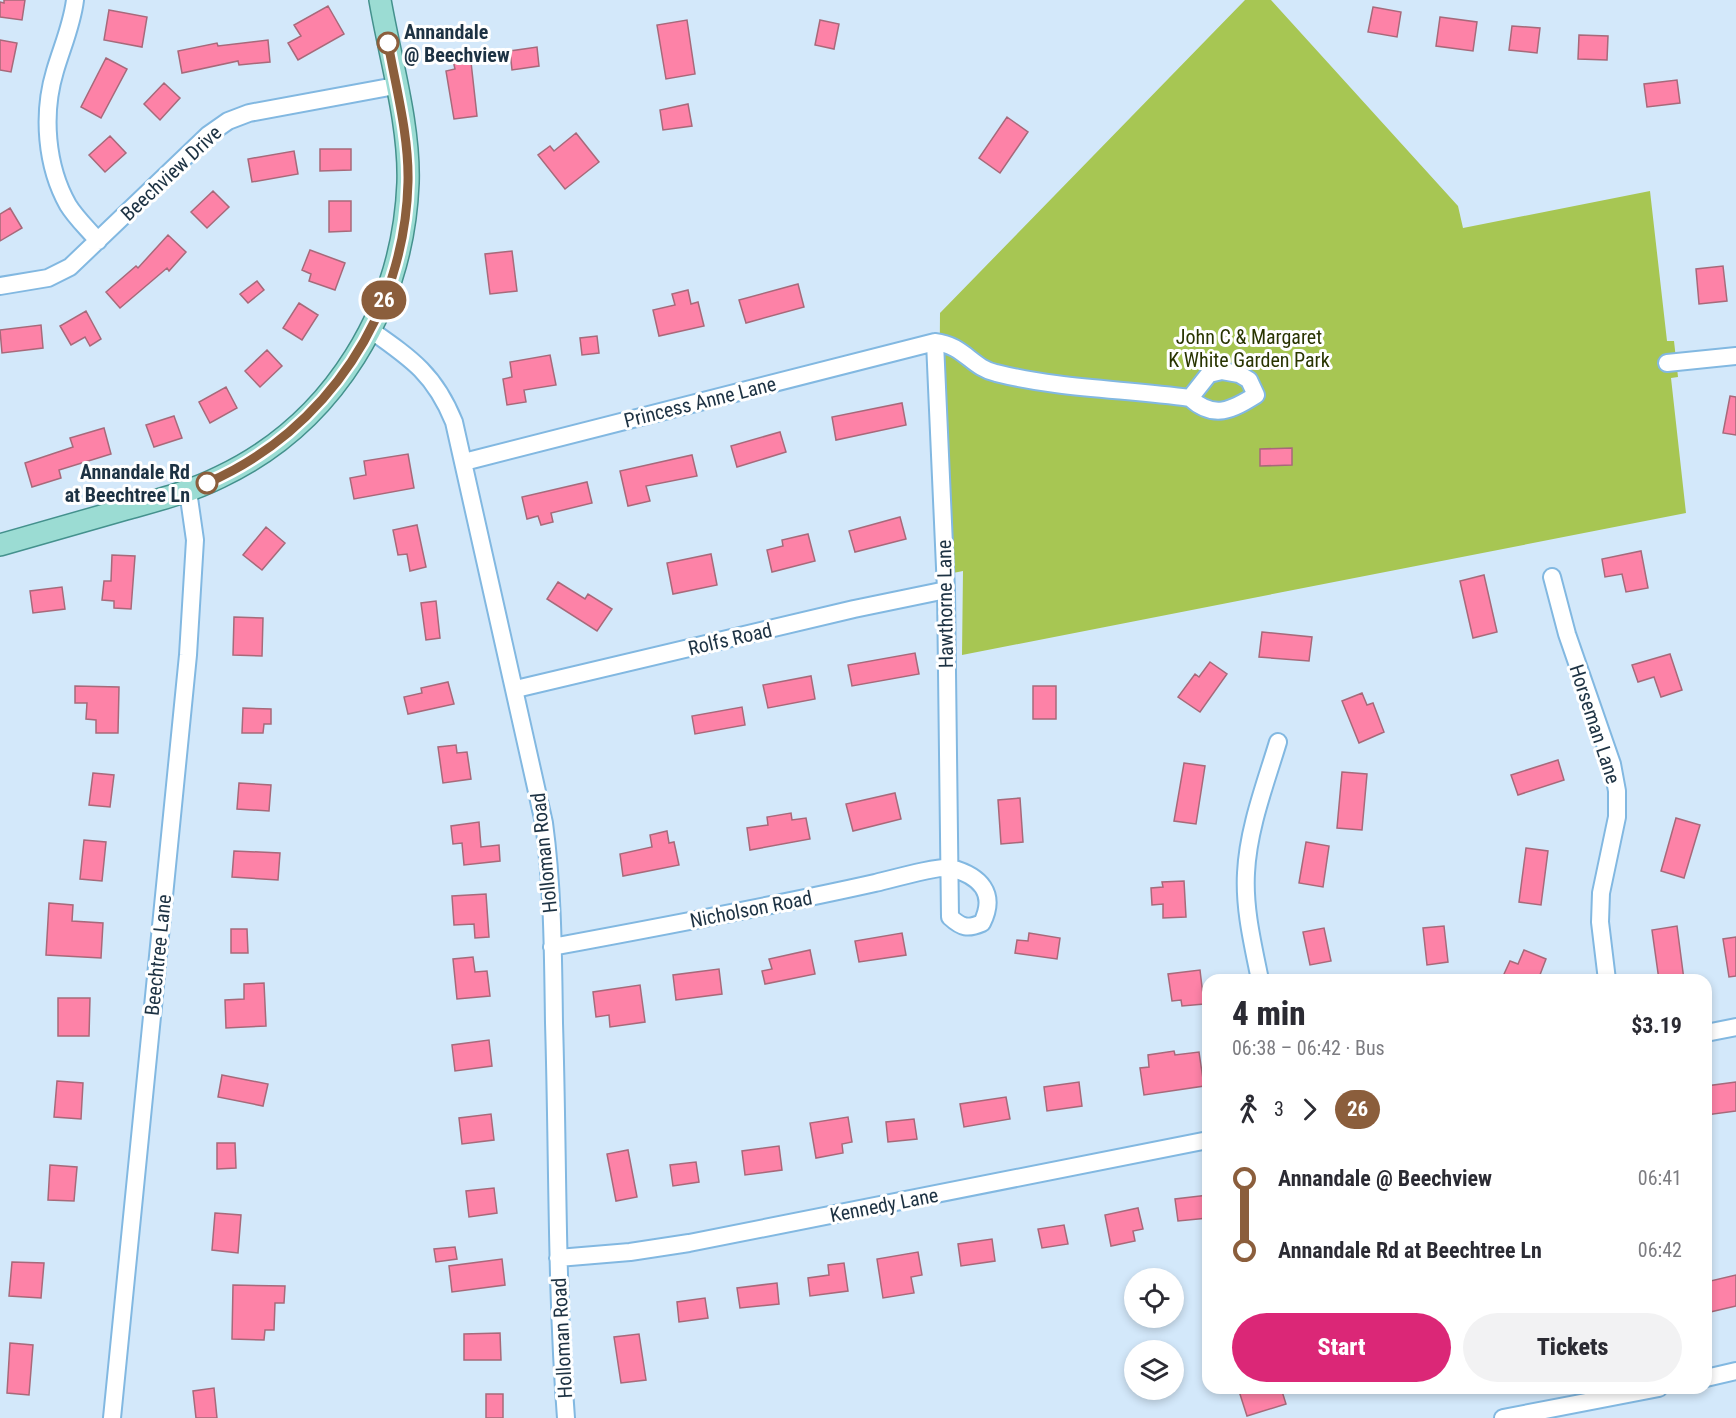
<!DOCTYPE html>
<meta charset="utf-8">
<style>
:root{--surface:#fff;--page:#f2f2f3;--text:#2b2b33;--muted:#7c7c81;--accent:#db2777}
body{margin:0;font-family:"Roboto Condensed",sans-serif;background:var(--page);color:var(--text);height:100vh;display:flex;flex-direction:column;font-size:22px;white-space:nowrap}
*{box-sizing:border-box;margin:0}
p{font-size:20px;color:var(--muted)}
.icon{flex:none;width:33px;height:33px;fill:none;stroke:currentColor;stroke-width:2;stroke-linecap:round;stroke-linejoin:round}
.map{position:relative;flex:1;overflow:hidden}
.sheet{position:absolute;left:1202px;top:974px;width:510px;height:420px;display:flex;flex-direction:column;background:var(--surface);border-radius:18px;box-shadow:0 3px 9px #0003}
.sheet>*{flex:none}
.badge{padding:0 12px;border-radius:20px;font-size:21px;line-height:39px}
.buttons{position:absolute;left:1124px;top:1268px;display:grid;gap:12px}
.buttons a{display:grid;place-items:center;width:60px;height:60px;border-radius:50%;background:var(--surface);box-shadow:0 3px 9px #0003;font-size:30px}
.map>.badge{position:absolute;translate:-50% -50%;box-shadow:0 0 0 3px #fff}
.legs{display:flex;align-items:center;gap:9px;height:66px;padding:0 30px;font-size:20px}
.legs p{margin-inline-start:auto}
.overview{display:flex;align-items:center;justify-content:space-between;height:102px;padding:0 30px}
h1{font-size:33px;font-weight:800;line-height:45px}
.button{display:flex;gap:12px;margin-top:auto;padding:12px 30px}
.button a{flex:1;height:69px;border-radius:36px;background:var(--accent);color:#fff;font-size:24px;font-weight:800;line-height:69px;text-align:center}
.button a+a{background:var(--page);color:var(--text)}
ul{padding:0 30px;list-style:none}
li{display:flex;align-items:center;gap:21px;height:72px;font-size:22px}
li i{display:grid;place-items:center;width:9px;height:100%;margin:0 8px;background:currentColor}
li i::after{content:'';width:15px;height:15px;margin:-8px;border:4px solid;border-radius:50%;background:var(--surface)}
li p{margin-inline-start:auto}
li:first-child i{background:linear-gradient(#0000 50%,currentColor 0)}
li:last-child i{background:linear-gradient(currentColor 50%,#0000 0)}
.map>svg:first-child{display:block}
</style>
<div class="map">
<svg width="1736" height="1418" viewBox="0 0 1736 1418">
<rect width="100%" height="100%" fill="#d3e8fa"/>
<path fill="#a7c653" d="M1245,0H1271L1458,206L1463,228L1650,191L1667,341H1674L1678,377L1671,378L1686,513L962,655L963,571L938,576L940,313Z"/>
<path fill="#fd82a7" stroke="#a7697a" stroke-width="1.5" d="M4,0H25L22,20L0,17V2L4,3Z
M328,6L344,34L298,60L288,43L301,36L294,25Z
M1373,7L1401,12L1397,37L1368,32Z
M109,10L147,17L142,47L104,40Z
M1440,17L1477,22L1473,51L1436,46Z
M687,20L695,74L666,79L657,25Z
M820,20L839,24L834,49L815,45Z
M1512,26L1540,28L1537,53L1509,50Z
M1579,35L1608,36L1607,60L1578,59Z
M0,40L17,43L11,72L0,70Z
M268,40L270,62L239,65L238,61L182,73L178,51L217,43L218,46Z
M537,47L539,66L512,70L510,51Z
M470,53L477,116L454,119L446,71L455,69L452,56Z
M106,58L127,69L101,118L81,107Z
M1677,80L1680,103L1647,107L1644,84Z
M164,83L180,98L160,120L144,104Z
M688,104L692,126L663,130L660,110Z
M1007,117L1028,132L1000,173L979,158Z
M576,133L599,162L565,189L538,155L550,146L554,151Z
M110,136L126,153L105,172L89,155Z
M320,149H351V170L320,171Z
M294,151L298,174L252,182L248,159Z
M213,191L229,207L207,228L191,212Z
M329,201H351V231L329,232Z
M10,208L22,228L0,241V214Z
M168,235L186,252L169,271L167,268L120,308L106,292L136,266L138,268Z
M310,250L345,263L335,290L309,281L311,274L302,270Z
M512,251L517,291L490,294L485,254Z
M1723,266L1727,301L1699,304L1696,269Z
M257,281L264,290L248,303L240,294Z
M798,284L804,307L746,323L739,300Z
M688,290L691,304L698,302L704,326L659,336L653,310L675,305L672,294Z
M299,303L318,315L302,340L283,328Z
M86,311L101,339L90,346L85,337L71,345L60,326Z
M41,325L43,348L2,353L0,330Z
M597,336L599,353L582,355L580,338Z
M267,350L282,366L260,387L245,371Z
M550,355L556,385L524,390L526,402L507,405L503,379L512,377L510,362Z
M226,387L237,408L210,423L199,402Z
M1730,396L1736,397V435L1723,433Z
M902,403L906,425L836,440L832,417Z
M174,416L182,438L154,447L146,425Z
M104,428L111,454L59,470L61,478L32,487L25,463L73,447L70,438Z
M780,432L786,452L737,467L731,446Z
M1292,448V465L1260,466V449Z
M408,454L414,488L354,499L350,478L366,475L364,461Z
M692,455L697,476L646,486L650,501L628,506L620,471Z
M587,482L592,503L551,513L553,522L541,525L538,516L527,519L522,497Z
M900,517L906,539L855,552L849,531Z
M417,525L426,567L410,571L407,554L398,555L393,530Z
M266,527L285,543L262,570L243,555Z
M808,534L815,561L772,572L767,550L783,546L782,540Z
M1641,551L1648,588L1626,592L1622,574L1605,577L1602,559Z
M711,554L717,585L673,594L667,563Z
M112,555L135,556L131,609L114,608V601L102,600L104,581H111Z
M1484,575L1497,632L1473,638L1460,581Z
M558,582L585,599L588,594L612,609L597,631L547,599Z
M62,587L65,609L33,613L30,591Z
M436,601L440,638L426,640L421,603Z
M234,617L263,618L262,656L233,655Z
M1262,632L1312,637L1309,661L1259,657Z
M915,653L919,674L852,686L848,665Z
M1670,654L1682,690L1661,697L1654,677L1638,682L1632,665Z
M1210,662L1227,674L1200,712L1178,697L1195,674L1199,677Z
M811,676L815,699L768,708L763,685Z
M448,682L454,704L408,714L404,697L422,693L421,688Z
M75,686L119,687L118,733H96V720L86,719L87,703H75Z
M1033,686H1056V719H1033Z
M1362,693L1367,705L1373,703L1384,732L1359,743L1342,701Z
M742,707L745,725L695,734L692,716Z
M243,708L271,709V724H264L263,733H242Z
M456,745L457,753L467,752L471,779L443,783L438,747Z
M1558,760L1564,780L1518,795L1511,775Z
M1184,763L1205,766L1196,824L1174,821Z
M1342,772L1367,774L1362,830L1337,828Z
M93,773L114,775L110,807L89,805Z
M239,783L271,785L269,811L237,809Z
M895,793L901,819L853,831L846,804Z
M1020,798L1023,842L1001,844L998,800Z
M791,813L792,820L806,818L810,839L750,850L747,828L768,825L767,817Z
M1676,818L1700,825L1684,878L1661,871Z
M479,822L481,847L499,845L500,861L464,865L462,843L453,844L451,826Z
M667,831L669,843L674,842L679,865L623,876L620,854L652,847L650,835Z
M84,840L106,842L102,881L80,879Z
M1306,842L1329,846L1323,887L1299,883Z
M1526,848L1548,851L1541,905L1519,902Z
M234,851L280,853L278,880L232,877Z
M1184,881L1186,917L1163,918V904L1152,905L1151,888L1163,887L1162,882Z
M486,894L489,937L475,938L474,924L454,925L452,896Z
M49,903L73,905L72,921L103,923L101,958L46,955Z
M1444,926L1448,962L1427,965L1423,928Z
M1677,926L1684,980H1659L1652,930Z
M1324,928L1331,961L1310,965L1303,932Z
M231,929H247L248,953H231Z
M902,933L906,955L859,962L855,941Z
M1029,933L1060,938L1057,959L1015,953L1017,940L1028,941Z
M1736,937V976L1729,977L1723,939Z
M810,950L815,974L765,984L762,971L772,969L769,959Z
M1524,950L1546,959L1538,980H1519L1504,974L1510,961L1518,964Z
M473,957L475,972L487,971L490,996L457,999L453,959Z
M719,969L722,994L676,1000L673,975Z
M1200,970L1204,1004L1182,1006L1181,1000L1172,1001L1168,974Z
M264,983L266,1026L226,1028L225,1000L244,999V984Z
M640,985L645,1022L610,1027L609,1015L596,1017L593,992Z
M58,998H90L89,1036H58Z
M489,1040L492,1066L455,1071L452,1045Z
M1174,1051L1175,1055L1199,1052L1204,1086L1144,1095L1140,1068L1149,1067L1148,1055Z
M222,1075L268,1084L263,1106L218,1097Z
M57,1081L83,1083L81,1119L54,1117Z
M1079,1082L1082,1106L1047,1111L1044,1087Z
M1736,1082V1111L1706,1115V1086Z
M1006,1097L1010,1119L964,1127L960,1104Z
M491,1114L494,1140L462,1144L459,1118Z
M848,1117L852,1142L842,1144L843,1153L816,1158L810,1123Z
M914,1119L917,1139L888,1142L886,1122Z
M217,1143H235L236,1168L217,1169Z
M779,1146L782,1170L745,1175L742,1151Z
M628,1150L637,1197L616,1201L607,1154Z
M696,1162L699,1182L673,1186L670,1165Z
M50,1165L77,1167L74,1201L48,1200Z
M494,1188L497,1213L469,1217L466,1191Z
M1208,1195V1218L1178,1221L1175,1199Z
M1138,1208L1143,1229L1133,1231L1135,1241L1111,1246L1105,1215Z
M215,1213L241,1215L238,1253L212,1250Z
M1064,1225L1068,1244L1042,1248L1038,1229Z
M992,1239L995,1261L961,1266L958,1244Z
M455,1247L457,1259L436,1262L434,1249Z
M918,1252L922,1275L911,1277L914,1293L883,1298L877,1259Z
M502,1259L505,1285L452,1292L449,1266Z
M12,1262L44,1263L41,1298L9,1296Z
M844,1263L848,1291L810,1296L808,1278L829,1275L828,1265Z
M1736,1275V1306L1706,1313V1282Z
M777,1283L779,1304L740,1308L737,1288Z
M233,1285L285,1286L284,1303H275L274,1330H265L264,1340L232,1339Z
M705,1298L708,1318L679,1322L677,1302Z
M500,1333L501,1360H464V1334Z
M639,1334L646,1380L621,1383L614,1337Z
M10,1343L33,1345L29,1395L7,1393Z
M214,1388L217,1418H196L193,1391Z
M1238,1388H1281L1286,1404L1247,1416Z
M486,1394H503V1418H486Z"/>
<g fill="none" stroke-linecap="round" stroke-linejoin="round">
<g stroke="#82b8e1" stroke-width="20">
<path id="minor" d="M75,0C72,25 62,47 55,71C42,114 46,166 68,205C76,218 88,229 98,241
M0,286L48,278L70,267L208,135L228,121L249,113L395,86
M372,331C412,359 435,375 454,422L544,823C553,889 553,956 554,1023C558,1154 556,1286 566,1418
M1667,363L1736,356
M464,462L935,342C964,345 972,368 996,373C1059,389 1125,389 1190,398C1214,420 1232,410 1256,395L1249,380L1239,374L1222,371L1209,374L1190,398
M1552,577L1567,634L1612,764L1617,791V817L1601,893L1600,922L1607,980
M516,689L854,609L946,590
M552,947C660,927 768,907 875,883C888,880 942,865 951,868C980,876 997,893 982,923C968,929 962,928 950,917L946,590L935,342
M1260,980C1253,945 1244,909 1246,873C1248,829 1265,785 1278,742
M1706,1033L1736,1027
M558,1258L630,1252L689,1243L1208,1140
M1706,1378L1736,1371
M112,1418L188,655L195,540L188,491
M1503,1418L1659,1388"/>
</g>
<g stroke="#44918d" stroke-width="24">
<path id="major" d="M0,545C42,533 84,521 126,509C158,500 190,492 220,477C334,423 403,308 408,183C410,125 390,58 380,0"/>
</g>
<use href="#minor" stroke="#fff" stroke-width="16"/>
<use href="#major" stroke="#9bdcd3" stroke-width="21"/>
</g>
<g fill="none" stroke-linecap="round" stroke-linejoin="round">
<g stroke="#fff" stroke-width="14">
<path id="line-1" d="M207,483C327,431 405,312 408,182C409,136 396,88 388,43"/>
</g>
<use href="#line-1" stroke="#8b5e3c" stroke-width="9"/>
</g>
<g fill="#fff" stroke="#8b5e3c" stroke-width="3">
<circle cx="388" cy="43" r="10"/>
<circle cx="207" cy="483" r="10"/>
</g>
<g text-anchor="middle" stroke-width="6" stroke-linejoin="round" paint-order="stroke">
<g font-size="20" font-weight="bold" fill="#1d3243" stroke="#fff" text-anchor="start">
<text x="404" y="39">Annandale<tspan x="404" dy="23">@ Beechview</tspan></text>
<text x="190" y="479" text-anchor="end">Annandale Rd<tspan x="190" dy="23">at Beechtree Ln</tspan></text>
</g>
<g font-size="20" fill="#1d3243" stroke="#fff">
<text transform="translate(171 173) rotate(-43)" y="7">Beechview Drive</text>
<text transform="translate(700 402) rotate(-14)" y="7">Princess Anne Lane</text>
<text transform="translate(945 604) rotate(-91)" y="7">Hawthorne Lane</text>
<text transform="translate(730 639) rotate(-13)" y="7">Rolfs Road</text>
<text transform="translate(1595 724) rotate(72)" y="7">Horseman Lane</text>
<text transform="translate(544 853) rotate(-96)" y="7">Holloman Road</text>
<text transform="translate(751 909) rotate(-11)" y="7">Nicholson Road</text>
<text transform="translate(158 955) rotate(-84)" y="7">Beechtree Lane</text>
<text transform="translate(884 1205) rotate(-11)" y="7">Kennedy Lane</text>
<text transform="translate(562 1338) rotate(-93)" y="7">Holloman Road</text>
</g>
<g font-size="20" fill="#293501" stroke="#fff">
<text x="1249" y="344">John C &amp; Margaret<tspan x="1249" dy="23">K White Garden Park</tspan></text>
</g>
</g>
</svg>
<div class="buttons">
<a><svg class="icon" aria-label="locate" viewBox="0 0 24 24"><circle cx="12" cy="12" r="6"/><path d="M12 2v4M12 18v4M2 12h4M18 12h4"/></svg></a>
<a><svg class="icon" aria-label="layers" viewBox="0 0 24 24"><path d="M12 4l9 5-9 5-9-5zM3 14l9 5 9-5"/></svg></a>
</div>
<b class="badge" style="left:384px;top:300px;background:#8b5e3c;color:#fff">26</b>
<section class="sheet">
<div class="overview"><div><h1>4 min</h1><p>06:38 – 06:42 · Bus</p></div><b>$3.19</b></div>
<div class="legs"><svg class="icon" aria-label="walk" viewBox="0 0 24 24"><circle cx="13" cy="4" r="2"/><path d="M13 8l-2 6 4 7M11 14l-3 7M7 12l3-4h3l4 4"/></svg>3<svg class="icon" aria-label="forward" viewBox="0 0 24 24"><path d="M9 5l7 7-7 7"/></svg><b class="badge" style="background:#8b5e3c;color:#fff">26</b></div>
<ul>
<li><i style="color:#8b5e3c"></i><b>Annandale @ Beechview</b><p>06:41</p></li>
<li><i style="color:#8b5e3c"></i><b>Annandale Rd at Beechtree Ln</b><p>06:42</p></li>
</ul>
<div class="button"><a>Start</a><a>Tickets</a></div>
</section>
</div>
